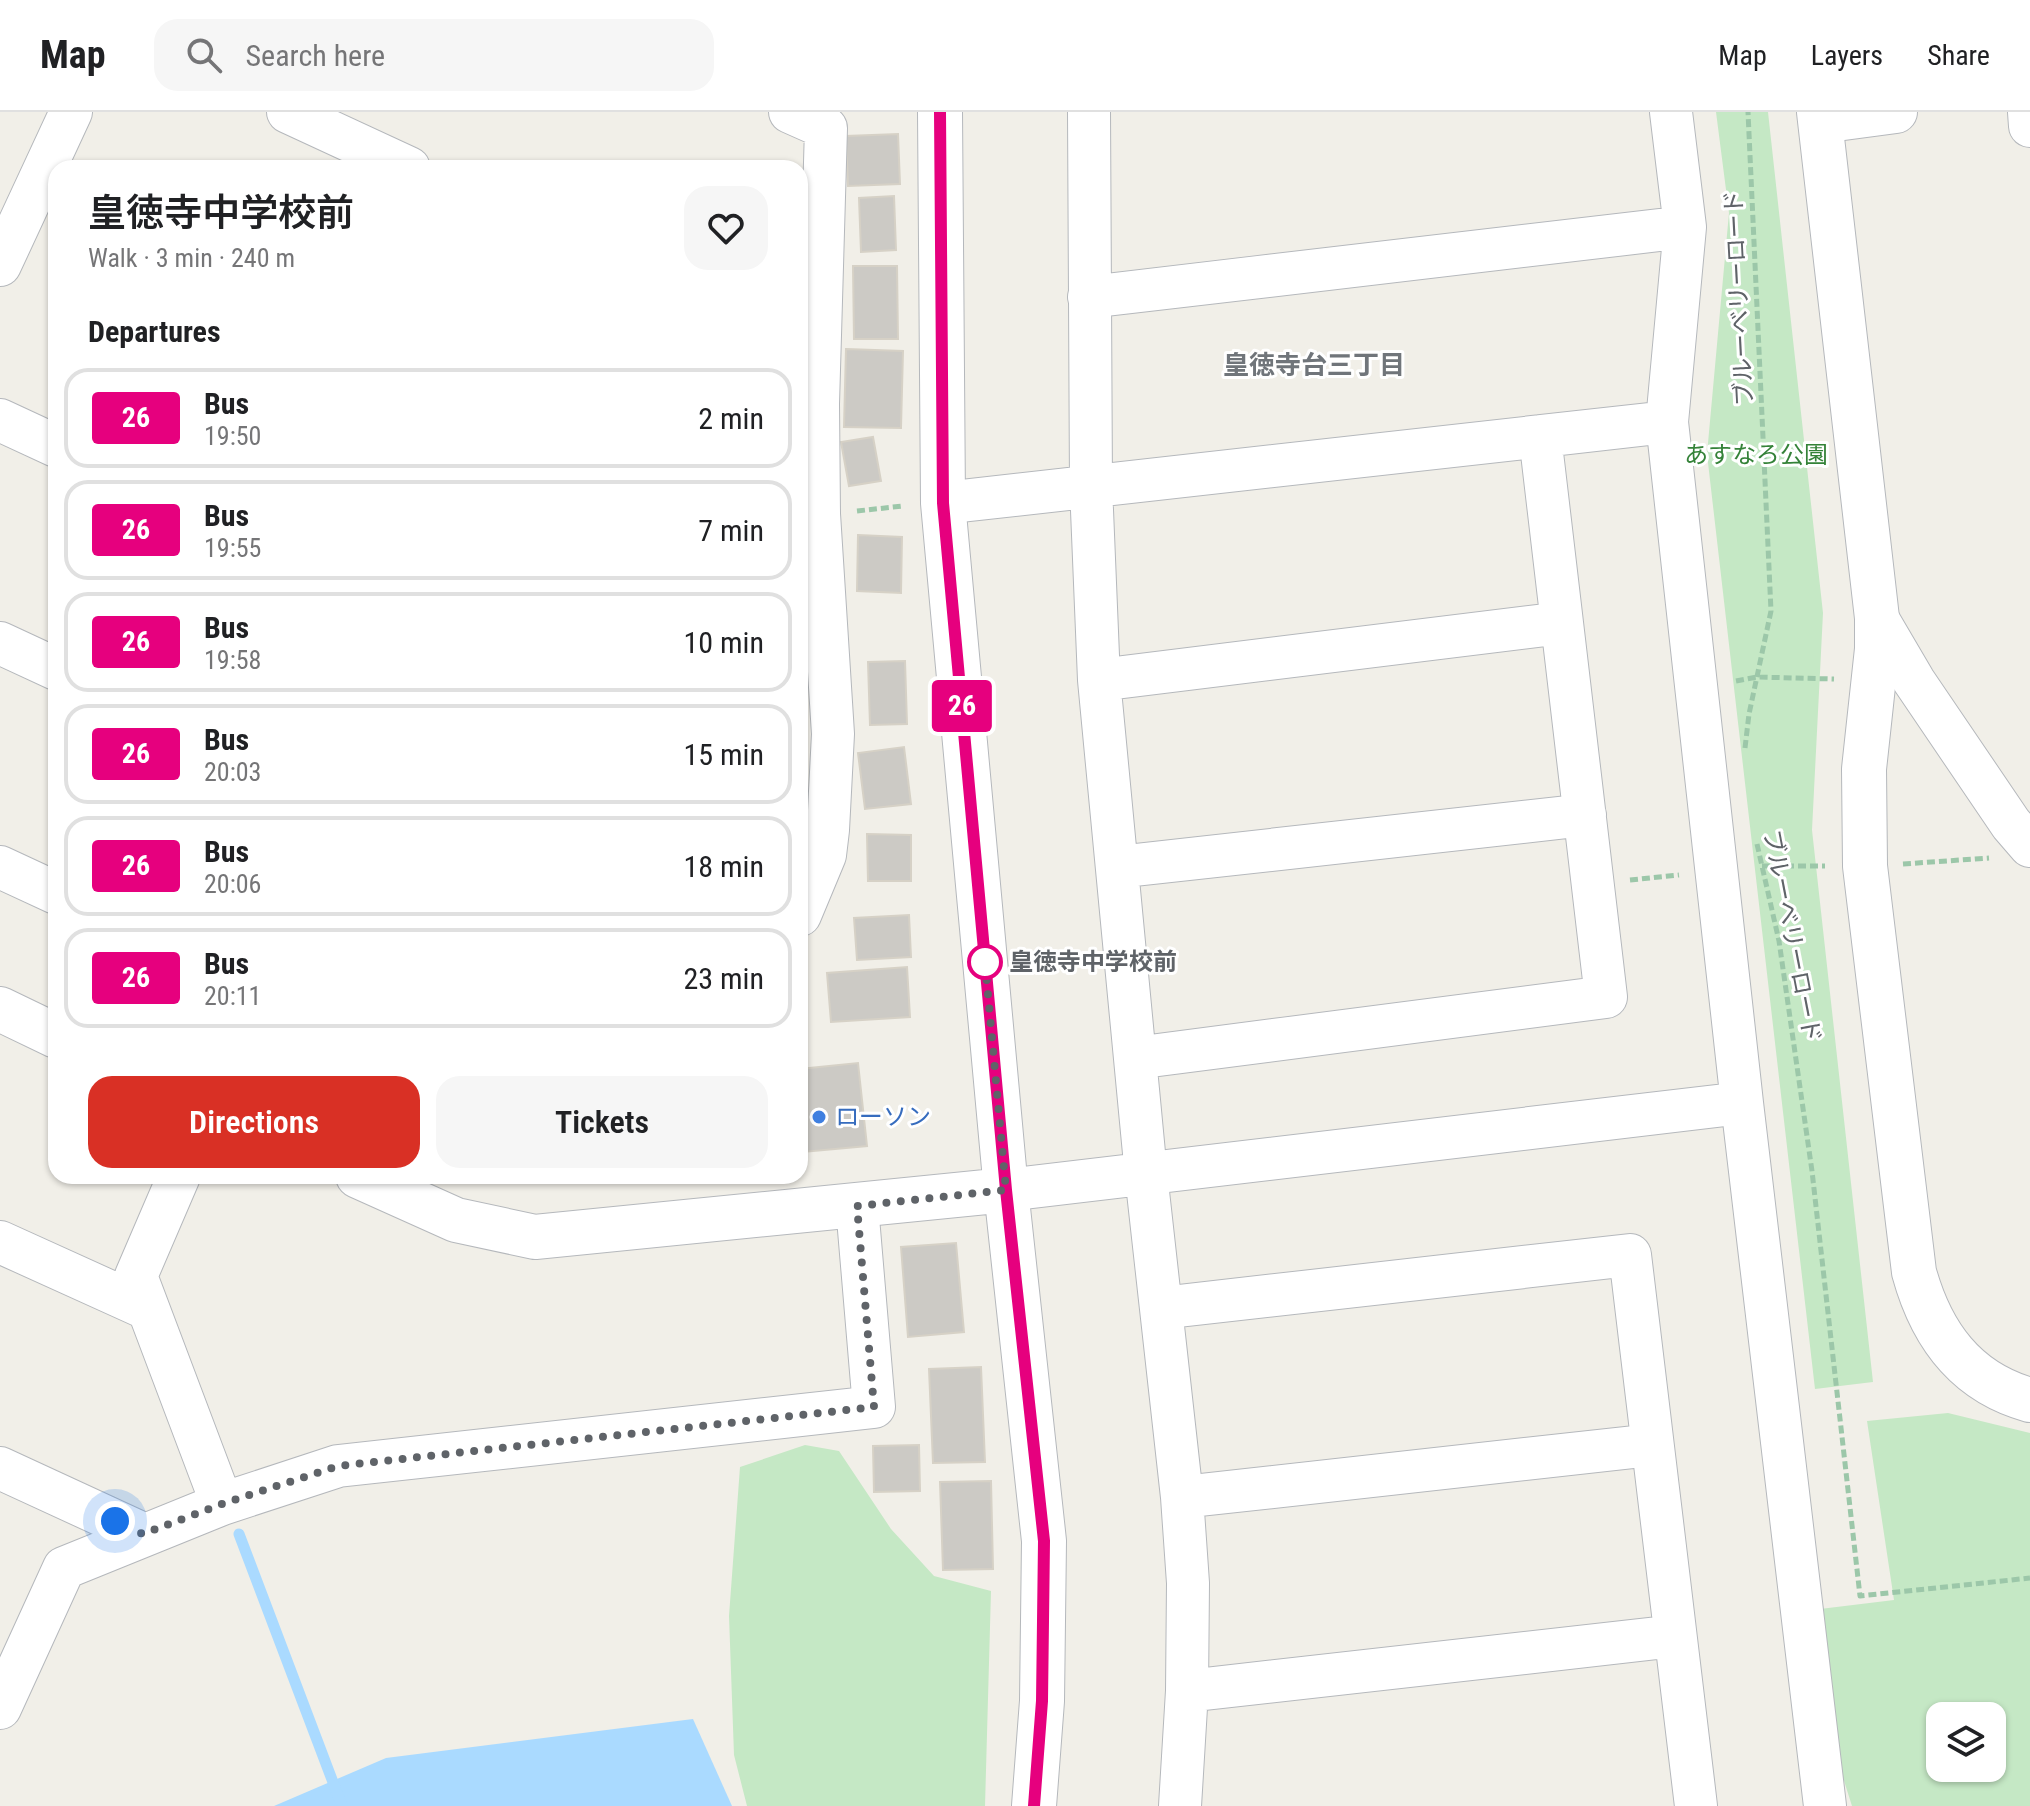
<!DOCTYPE html>
<meta charset="utf-8">
<style>
:root{--surface:#fff;--page:#f6f6f6;--text:#202124;--muted:#757577;--line:#e0e0e0;--accent:#d93025}
body{margin:0;font-family:"Roboto Condensed","Noto Sans JP",sans-serif;background:var(--page);color:var(--text);height:100vh;display:flex;flex-direction:column;font-size:30px;white-space:nowrap}
*{box-sizing:border-box;margin:0}
p{font-size:26px;color:var(--muted)}
.icon{flex:none;width:44px;height:44px;fill:none;stroke:currentColor;stroke-width:2;stroke-linecap:round;stroke-linejoin:round}
.map{position:relative;flex:1;overflow:hidden}
.panel{position:absolute;left:48px;top:48px;width:760px;height:1024px;display:flex;flex-direction:column;background:var(--surface);border-radius:24px;box-shadow:0 2px 6px #0004}
.panel>*{flex:none}
.badge{padding:0 16px;border-radius:6px;font-size:28px;line-height:52px}
.buttons{position:absolute;left:1926px;top:1590px;display:grid;gap:16px}
.buttons a{display:grid;place-items:center;width:80px;height:80px;border-radius:16px;background:var(--surface);box-shadow:0 2px 6px #0004;font-size:40px}
.you{position:absolute;width:40px;height:40px;margin:-20px;border:6px solid #fff;border-radius:50%;background:#1a73e8;box-shadow:0 0 0 12px #1a73e833}
.map>.badge{position:absolute;translate:-50% -50%;box-shadow:0 0 0 4px #fff}
h2{padding:0 40px;font-size:30px;line-height:72px}
.round{display:grid;place-items:center;flex:none;width:84px;height:84px;border-radius:24px;background:var(--page)}
.summary{display:flex;align-items:center;justify-content:space-between;height:136px;padding:0 40px}
h1{font-size:38px;font-weight:600;line-height:60px}
.primary-button{display:flex;gap:16px;margin-top:auto;padding:16px 40px}
.primary-button a{flex:1;height:92px;border-radius:24px;background:var(--accent);color:#fff;font-size:32px;font-weight:600;line-height:92px;text-align:center}
.primary-button a+a{background:var(--page);color:var(--text)}
ul{padding:0;list-style:none}
li{display:flex;align-items:center;gap:24px;height:100px;margin:0 16px 12px;padding:0 24px;border:4px solid var(--line);border-radius:24px}
li div{flex:1}
li b{display:block;font-size:30px}
li em{font-style:normal}
li .badge{min-width:88px;font-weight:700;text-align:center}
header{display:flex;align-items:center;gap:48px;box-sizing:border-box;height:112px;padding:0 40px;background:var(--surface);border-bottom:2px solid var(--line)}
header strong{font-size:38px}
nav{display:flex;gap:44px;margin-inline-start:auto;font-size:28px}
.search{width:560px;height:72px;background:var(--page);display:flex;align-items:center;gap:20px;box-sizing:border-box;padding:0 28px;border-radius:24px;color:var(--muted);font-size:30px}
.map>svg:first-child{display:block}
</style>
<header>
<strong>Map</strong>
<div class="search"><svg class="icon" aria-label="search" viewBox="0 0 24 24"><circle cx="10" cy="10" r="6"/><path d="M15 15l6 6"/></svg>Search here</div>
<nav><a>Map</a><a>Layers</a><a>Share</a></nav>
</header>
<div class="map">
<svg width="2030" height="1694" viewBox="0 0 2030 1694">
<rect width="100%" height="100%" fill="#f1efe8"/>
<path fill="#c5e8c5" fill-rule="evenodd" d="M1716,0H1768L1823,501L1812,718L1873,1270L1815,1277L1707,342L1729,101Z
M1948,1301L2030,1321V1694H1852L1833,1634L1831,1560L1820,1497L1894,1488L1867,1309ZM1940,1604H1992V1656H1940Z
M805,1333L839,1339L891,1417L934,1464L991,1479L985,1694H747L734,1643L729,1504L740,1355Z"/>
<path fill="#aadaff" d="M693,1607L732,1694H274L386,1646Z"/>
<g fill="none" stroke-linecap="round" stroke-linejoin="round">
<path stroke="#aadaff" stroke-width="11" d="M239,1422L342,1694"/>
</g>
<path fill="#cccac5" stroke="#d6d1c6" stroke-width="2" d="M898,22L900,72L848,74L846,24Z
M894,84L896,138L861,140L859,86Z
M853,154H897L898,227H854Z
M846,237L903,239L901,316L844,315Z
M873,325L881,369L849,374L841,330Z
M858,423L902,425L901,481L857,479Z
M905,549L907,612L870,613L868,550Z
M904,635L911,692L865,697L858,641Z
M867,722L911,723V769H868Z
M909,803L911,845L857,848L854,806Z
M907,855L910,905L831,910L827,861Z
M858,951L867,1034L803,1040L800,1008V957Z
M956,1131L964,1220L908,1225L901,1135Z
M981,1255L985,1350L933,1351L929,1257Z
M919,1333L920,1379L874,1380L873,1334Z
M991,1369L993,1457L943,1458L940,1370Z"/>
<g fill="none" stroke-linecap="round" stroke-linejoin="round">
<g stroke="#b5b8bc" stroke-width="44">
<path id="minor" d="M288,0L409,56
M790,0L826,16L818,292L819,402L833,622L828,718L825,743L800,803
M1089,0L1091,374L1099,568L1146,1062L1182,1385L1188,1471L1187,1579L1180,1694
M1671,0L1685,115L1667,310L1742,991L1825,1694
M2029,0L2030,14
M1821,10L1896,0
M0,153L71,0
M1089,185L1685,115
M0,308L56,334
M943,391L1667,310
M1877,506L1914,569L2011,712L2030,734
M0,531L56,557
M1099,568L1562,511
M0,755L56,781
M1117,755L1585,703
M1135,946L1606,885L1540,324
M179,1064L136,1164L222,1392
M1006,1078L1742,991
M0,1130L148,1197
M1161,1196L1630,1143L1696,1694
M0,1356L143,1422
M1182,1385L1652,1333
M1187,1579L1675,1524
M0,1596L64,1456L222,1392L338,1354L874,1295L857,1094"/>
</g>
<g stroke="#b5b8bc" stroke-width="46">
<path id="tertiary" d="M940,0L943,391L1006,1078L1044,1429L1042,1589L1034,1694
M1819,0L1877,506V537L1864,657L1865,754L1914,1160C1931,1222 1965,1270 2030,1288
M0,897L56,924
M358,1064L456,1108L535,1125L1006,1078"/>
</g>
<path stroke="#9cc7a9" stroke-width="5" stroke-dasharray="8 4" stroke-linecap="butt" d="M857,399L903,394
M1736,569L1757,565L1834,567
M1745,636L1749,602L1771,499L1748,0
M1757,732L1779,829L1812,1059L1860,1484L2030,1466
M1903,752L1989,746
M1762,754H1825
M1630,768L1679,763"/>
<use href="#minor" stroke="#fff" stroke-width="42"/>
<use href="#tertiary" stroke="#fff" stroke-width="44"/>
</g>
<g fill="none" stroke-linecap="round" stroke-linejoin="round">
<g stroke="#fff" stroke-width="18">
<path id="line" d="M940,0L943,391L1006,1078L1044,1429L1042,1589L1034,1694"/>
</g>
<use href="#line" stroke="#e6007e" stroke-width="12"/>
<path stroke="#5f6368" stroke-width="8" stroke-dasharray="0 14.4" d="M115,1409L143,1422L222,1392L338,1354L874,1295L857,1094L1006,1078L985,850"/>
</g>
<circle fill="#fff" stroke="#e6007e" stroke-width="4" cx="985" cy="850" r="16"/>
<circle fill="#3f7fe0" stroke="#fff" stroke-width="3" cx="819" cy="1005" r="8"/>
<g text-anchor="middle" stroke-width="6" stroke-linejoin="round" paint-order="stroke">
<g font-size="24" fill="#5f6368" stroke="#fff">
<text transform="translate(1739 186) rotate(-93)" y="8">ブルーベリーロード</text>
<text transform="translate(1792 824) rotate(79)" y="8">ブルーベリーロード</text>
</g>
<g font-size="24" fill="#348238" stroke="#fff">
<text x="1756" y="351">あすなろ公園</text>
</g>
<g font-size="24" font-weight="bold" fill="#5f6368" stroke="#fff" text-anchor="start">
<text x="1009" y="858">皇徳寺中学校前</text>
</g>
<g font-size="24" fill="#366cbe" stroke="#fff" text-anchor="start">
<text x="835" y="1013">ローソン</text>
</g>
<g font-size="26" font-weight="bold" fill="#70757a" stroke="#fff">
<text x="1314" y="262">皇徳寺台三丁目</text>
</g>
</g>
</svg>
<div class="buttons">
<a><svg class="icon" aria-label="layers" viewBox="0 0 24 24"><path d="M12 4l9 5-9 5-9-5zM3 14l9 5 9-5"/></svg></a>
</div>
<div class="you" style="left:115px;top:1409px"></div>
<b class="badge" style="left:962px;top:594px;background:#e6007e;color:#fff">26</b>
<section class="panel">
<div class="summary"><div><h1>皇徳寺中学校前</h1><p>Walk · 3 min · 240 m</p></div><a class="round"><svg class="icon" aria-label="heart" viewBox="0 0 24 24"><path d="M12 20l-8-8c-3-5 5-10 8-4 3-6 11-1 8 4z"/></svg></a></div>
<h2>Departures</h2>
<ul>
<li><span class="badge" style="background:#e6007e;color:#fff">26</span><div><b>Bus</b><p>19:50</p></div><em>2 min</em></li>
<li><span class="badge" style="background:#e6007e;color:#fff">26</span><div><b>Bus</b><p>19:55</p></div><em>7 min</em></li>
<li><span class="badge" style="background:#e6007e;color:#fff">26</span><div><b>Bus</b><p>19:58</p></div><em>10 min</em></li>
<li><span class="badge" style="background:#e6007e;color:#fff">26</span><div><b>Bus</b><p>20:03</p></div><em>15 min</em></li>
<li><span class="badge" style="background:#e6007e;color:#fff">26</span><div><b>Bus</b><p>20:06</p></div><em>18 min</em></li>
<li><span class="badge" style="background:#e6007e;color:#fff">26</span><div><b>Bus</b><p>20:11</p></div><em>23 min</em></li>
</ul>
<div class="primary-button"><a>Directions</a><a>Tickets</a></div>
</section>
</div>
